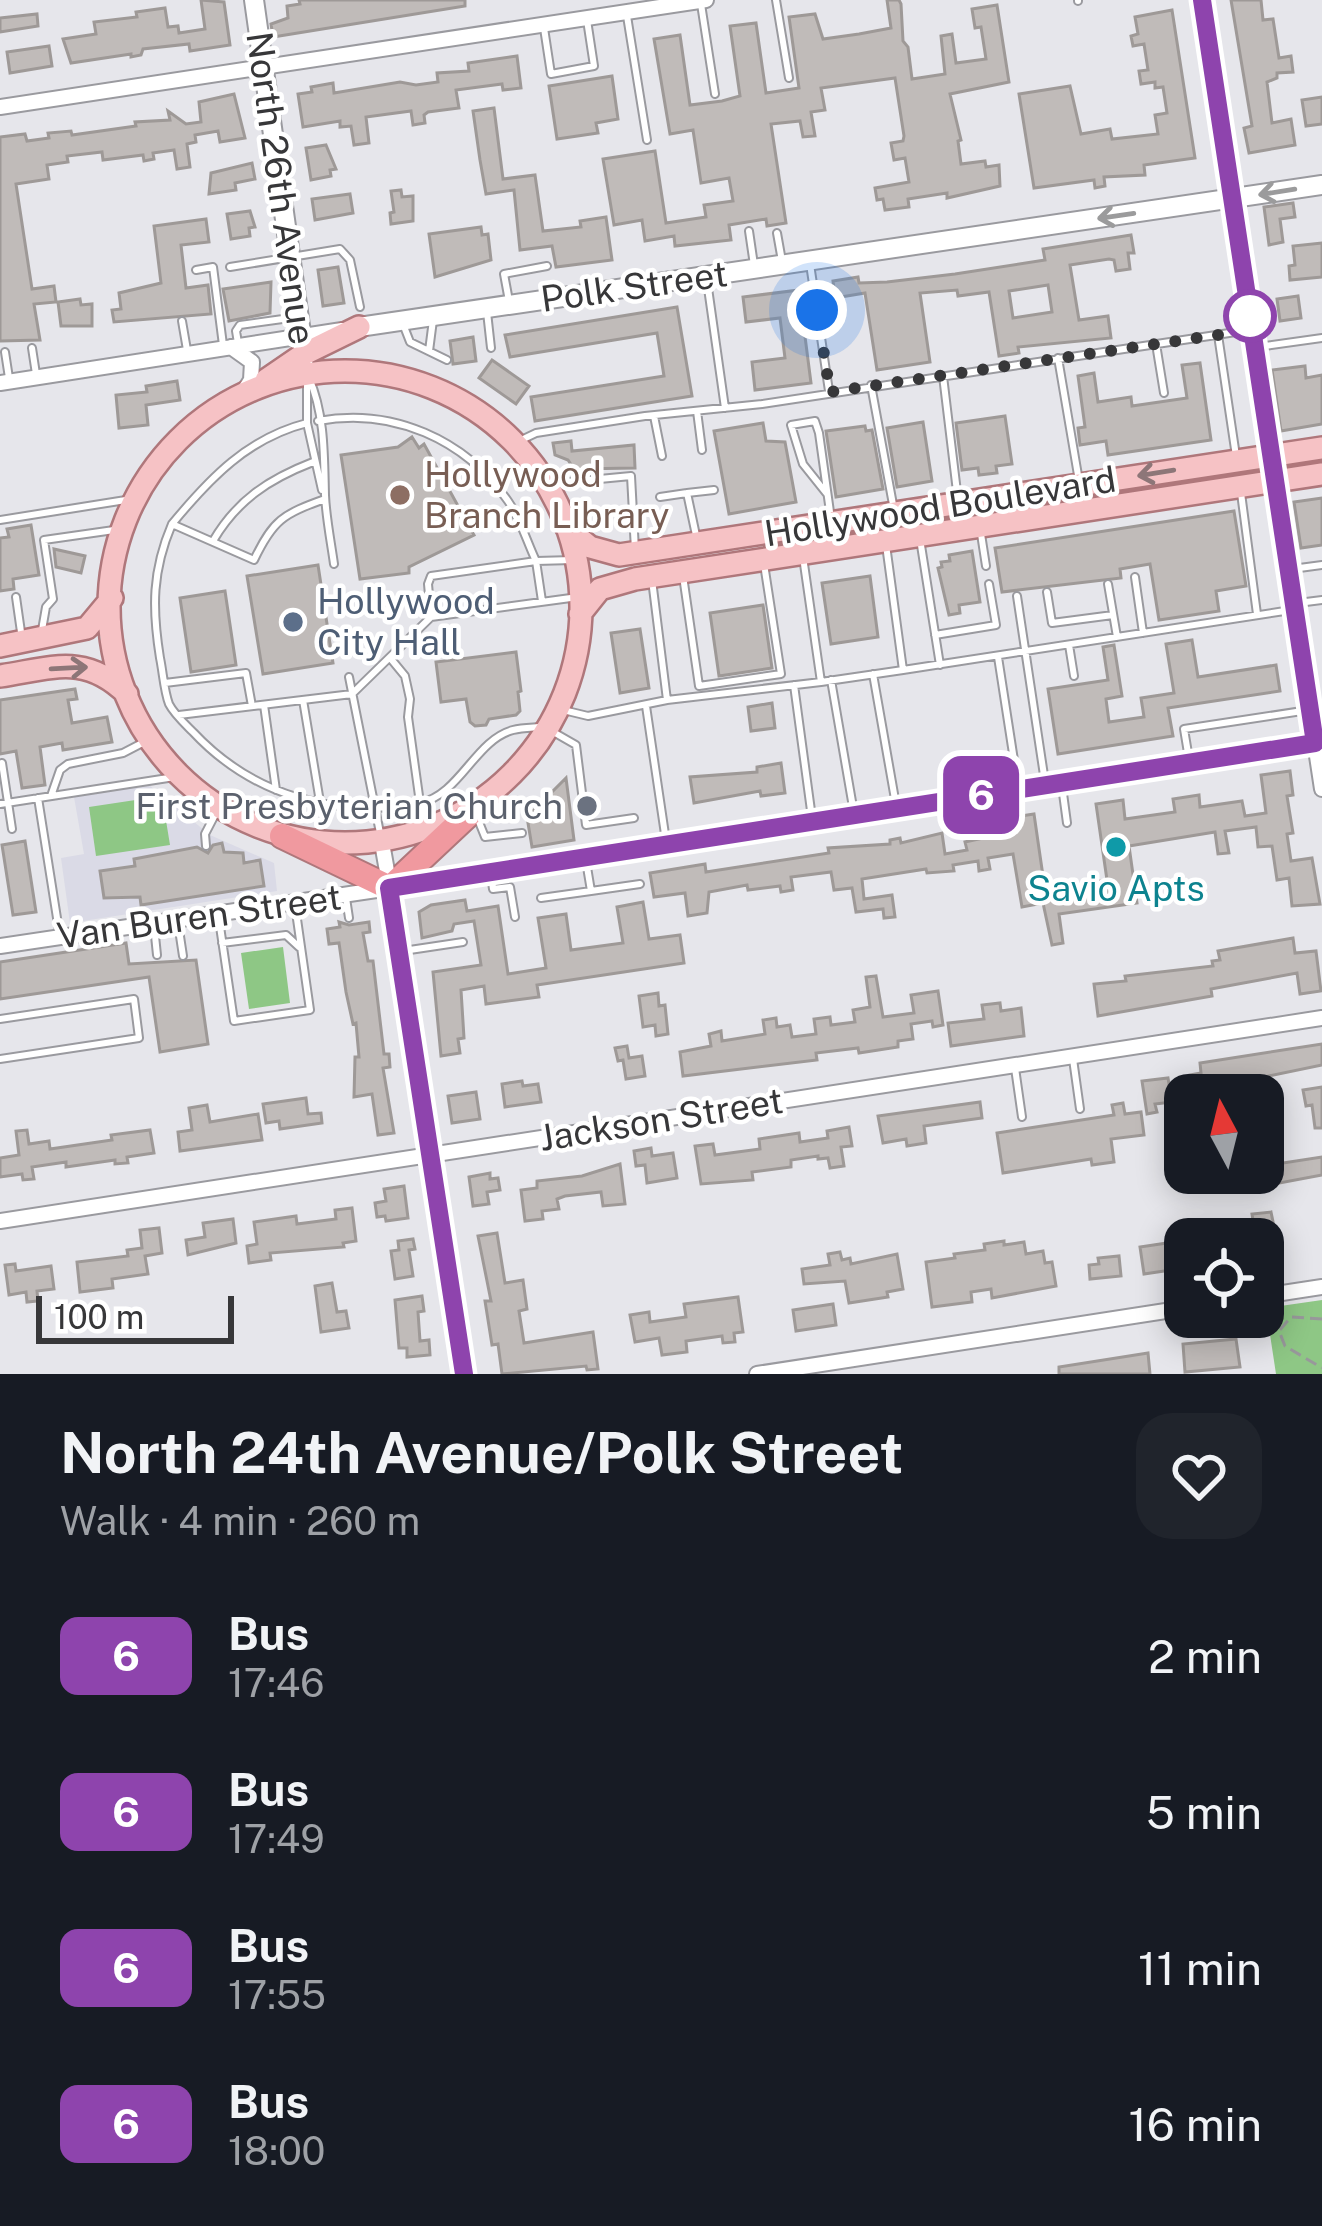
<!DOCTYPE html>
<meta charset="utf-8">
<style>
:root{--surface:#171b24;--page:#20242c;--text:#f1f3f6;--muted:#9ea1a6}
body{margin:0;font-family:"Public Sans",sans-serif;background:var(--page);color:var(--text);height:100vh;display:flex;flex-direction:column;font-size:45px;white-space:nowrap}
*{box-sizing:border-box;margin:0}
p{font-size:39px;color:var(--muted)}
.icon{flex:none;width:66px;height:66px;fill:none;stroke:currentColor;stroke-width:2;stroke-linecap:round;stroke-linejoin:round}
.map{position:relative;height:1374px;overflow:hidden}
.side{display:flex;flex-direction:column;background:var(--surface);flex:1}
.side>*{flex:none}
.badge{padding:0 24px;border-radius:18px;font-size:42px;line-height:78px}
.needle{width:78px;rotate:353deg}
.fabs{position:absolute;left:1164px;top:1074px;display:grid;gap:24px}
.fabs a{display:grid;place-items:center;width:120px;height:120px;border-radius:24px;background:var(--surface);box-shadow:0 6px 30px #0003;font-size:60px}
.scale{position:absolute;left:36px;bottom:30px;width:198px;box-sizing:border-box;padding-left:12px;border:6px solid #373739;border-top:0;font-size:33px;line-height:42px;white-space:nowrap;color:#373739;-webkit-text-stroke:9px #fff;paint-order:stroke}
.you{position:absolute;width:60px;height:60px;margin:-30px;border:9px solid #fff;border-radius:50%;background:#1a73e8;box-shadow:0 0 0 18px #1a73e833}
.map>.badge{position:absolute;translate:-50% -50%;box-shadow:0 0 0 6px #fff}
.round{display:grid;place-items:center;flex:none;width:126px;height:126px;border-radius:36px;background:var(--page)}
.overview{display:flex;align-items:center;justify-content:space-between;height:204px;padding:0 60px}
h1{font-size:57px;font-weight:700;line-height:90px}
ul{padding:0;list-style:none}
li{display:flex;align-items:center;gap:36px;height:156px;padding:0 60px}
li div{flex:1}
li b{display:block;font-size:45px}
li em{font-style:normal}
li .badge{min-width:132px;font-weight:700;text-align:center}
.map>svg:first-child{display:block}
</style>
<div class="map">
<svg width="1322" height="1374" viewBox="0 0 1322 1374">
<rect width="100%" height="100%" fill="#e6e6eb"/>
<path fill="#dadae6" d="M149,785L210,835L274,863L277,891L70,923L61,858L84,854L74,797Z"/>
<path fill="#8ec785" d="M162,796L170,845L96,856L89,807Z
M283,947L290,1003L249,1009L241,953Z
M1322,1300V1374H1276L1266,1308Z"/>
<path fill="#c0bbb9" stroke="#9e9997" stroke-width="3" fill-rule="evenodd" d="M201,0L224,2L230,45L190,51L189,44L143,49L141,55L131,57V54L71,63L63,39L96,34L94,22L137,17L136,12L165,8L168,27L178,26L179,33L205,29Z
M299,0H465V6L273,37L271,24L288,18L287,6L300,4Z
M887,0H899L901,4L903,41L908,47L912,79L945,74L941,36L952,34L956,63L986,59L981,27L975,28L972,9L997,5L1009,82L950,94L961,140L958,141L961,164L985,161L986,167L999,165L1000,186L947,198V193L908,199L909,207L885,210L883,199L877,200L875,188L909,182L905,158L894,160L891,143L903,141L904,136L895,78L821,88L825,110L811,112L815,136L803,137L800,121L771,124L786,223L767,226L766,219L729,225L731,240L675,246L674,236L645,241L642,220L614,225L603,159L655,151L666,223L706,217L704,205L733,201L729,178L701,183L693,130L670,134L654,39L680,35L690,105L722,101L740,96L730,26L756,23L766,93L799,88L789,17L815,14L823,39L859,34L891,28Z
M1231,0H1261L1263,20L1273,19L1279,58L1291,56L1293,72L1277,73V78L1267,82L1272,123L1291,119L1295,145L1249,153L1244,128L1252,126Z
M1172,10L1195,158L1144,165L1145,175L1104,177L1105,186L1095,188L1094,180L1034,188L1019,94L1070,86L1081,134L1110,129L1112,139L1158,134L1155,115L1167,113L1163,87L1155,88V82L1141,84L1139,71L1148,70L1144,44L1133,46L1131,36L1138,34L1135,17Z
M37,14L38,26L0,32V18Z
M49,46L52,66L10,73L7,52Z
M517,56L521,88L503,90L502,84L456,90L459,108L428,112L424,115L425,123L413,125L411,111L366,117L369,143L354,145L351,126L340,127V121L303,127L298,94L312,92L311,87L333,83L334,93L400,82L416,85L438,82L437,73L469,71L468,63Z
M612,76L618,119L596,123L598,133L557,139L549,86Z
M234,94L245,138L220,142L218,131L195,135L196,142L187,144L190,167L177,169L174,150L153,153L154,159L144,161L143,155L103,160L102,152L67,156L68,162L47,165L49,179L16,184L32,289L54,286L56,302L34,304L40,340L0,341V137L25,134L27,141L49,138L48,133L71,131L72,135L136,126L135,122L170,120L168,111L186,124L201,122L199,102Z
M1322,97V124L1306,126L1302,100Z
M494,108L503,179L535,175L543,231L581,227L580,221L606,217L612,260L556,267L552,246L520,250L514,190L486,194L480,160L473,111Z
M326,145L336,169L330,170L331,176L311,180L306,148Z
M252,163L255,179L235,183L236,190L209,194L211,173Z
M401,190L402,197L413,196V221L391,224L390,213L394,212L391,191Z
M350,194L353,213L315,220L312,199Z
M1293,203L1295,217L1280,219L1283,242L1269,245L1264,207Z
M250,211L255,227L249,228L250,236L231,239L227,214Z
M206,219L209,242L181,245L186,288L208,285L211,314L114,322L112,310L121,309L119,293L161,283L154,226Z
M481,227L482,235L488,234L491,260L435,277L429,234Z
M1131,235L1134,253H1128L1130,269L1116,271L1114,260L1109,259L1070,265L1079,320L1108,316L1111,338L1018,347L1019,353L999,356L989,292L958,296L957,290L920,293L930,362L877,370L865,293L835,298L833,281L858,277L859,283L887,282L955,274L1045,260L1043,249ZM1048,285L1052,312L1013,318L1009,291Z
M1322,243V277L1290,280L1289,266L1295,265L1293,246Z
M338,267L344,303L323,306L318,270Z
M271,282L270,313L229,321L223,289Z
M799,290L811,383L755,390L752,362L785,358L780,318L746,322L743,297Z
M1298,296L1301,318L1280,321L1277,299Z
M80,299L81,305L92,304V326H61L58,302Z
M677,307L692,396L535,421L531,397L664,376L657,333L510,357L505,335Z
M473,337L476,361L453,364L450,341Z
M492,360L529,386L516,404L479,378Z
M1200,363L1211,440L1108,455L1106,441L1080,445L1078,428L1085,427L1078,376L1094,373L1098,402L1131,397L1132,406L1187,398L1182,365Z
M1305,366L1306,378L1322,375V424L1281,431L1272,370Z
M177,381L180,400L146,405L148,425L119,428L116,395L147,392L146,386Z
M1005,416L1012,464L996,466L997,473L979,475L978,468L962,470L956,423Z
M923,422L932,481L897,487L887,428Z
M763,423L766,441L785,442L796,502L729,514L714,431Z
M865,426L866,431L872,430L883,489L836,497L826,431Z
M412,437L419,448L424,444L474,535L409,567V573L360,579L341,455L398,447Z
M571,441L572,451L634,445L635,468L574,469L568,460L555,455L553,443Z
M1322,498V545L1301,548L1294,502Z
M1234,511L1246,586L1216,591L1219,611L1159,620L1150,564L1120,569L1121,578L1002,592L995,548Z
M31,525L39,575L13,579L14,589L0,591V538L9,537L7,529Z
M54,549L85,556L81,573L56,567Z
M972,551L980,602L959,605L960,613L949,615L938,568L942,567L941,562L950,561L949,555Z
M318,565L333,663L263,674L247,576Z
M870,576L878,637L831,644L822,583Z
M225,591L236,665L191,672L180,598Z
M763,605L772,668L719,676L710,613Z
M640,629L649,688L620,693L611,633Z
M1192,640L1198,677L1276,665L1280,691L1168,708L1173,736L1058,754L1048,689L1108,680L1103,647L1114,645L1122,696L1106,699L1109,722L1144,717L1141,698L1174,693L1166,644Z
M516,652L521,691L518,692L520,711L516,715L489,719L486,725L475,726L470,722L466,699L441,702L436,662Z
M75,689L77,699L68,700L72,723L107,717L112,742L63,750L62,743L40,747L45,785L22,788L16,751L0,754V700Z
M772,703L775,728L751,731L748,707Z
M781,763L785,793L761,796L760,791L694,803L690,777L757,772V767Z
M1290,771L1293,795L1287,796L1293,833L1287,834L1291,861L1312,858L1320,904L1292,906L1289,878L1277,880L1272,846L1258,847L1256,827L1225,831L1229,853L1218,854L1215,832L1129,846L1137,903L1059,914L1063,943L1052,945L1043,903L1022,907L1013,854L988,858L990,869L979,871L978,861L953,865L954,871L927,873L926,869L862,879L864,899L892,895L895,917L884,918L883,909L856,912L852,888L834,890L831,872L791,877L793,890L781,892L780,886L748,890L747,885L709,892L707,913L688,916L685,893L654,897L650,873L705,864L706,872L829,853L828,848L890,844V840L900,838L901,843L942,833L945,854L967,850L965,842L1010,832L1007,818L1034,814L1045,890L1107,880L1096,804L1123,800L1125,819L1175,812L1173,799L1199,795L1200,807L1242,801L1245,816L1266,813L1261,775Z
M566,778L574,840L532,847L527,817Z
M25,841L36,912L13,915L2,845Z
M222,843L224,852L243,853L244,863L260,860L264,886L141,905L140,897L104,898L100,871L135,866L134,859L197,847L208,853L213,845Z
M465,900L467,911L498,906L508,974L546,968L538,918L566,914L571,950L623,943L617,907L643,902L649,939L680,935L684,963L537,985L539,997L486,1004L484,986L461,990L464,1038L458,1039L460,1053L441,1056L433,972L481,965L474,921L454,924L452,931L422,938L419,912L431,905Z
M339,922L349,925L369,922L370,932L363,933L368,961H373L384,1054H389L390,1067L383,1068L394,1133L378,1135L372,1094L354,1097L355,1057H359L356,1023L353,1024L346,992L339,943L329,944L327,929L340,927Z
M1293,938L1295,953L1316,951L1321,991L1300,994L1297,973L1211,989L1212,996L1098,1016L1094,984L1126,981L1125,976L1213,966L1212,961L1220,960L1218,951Z
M126,943L129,964L196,960L208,1044L160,1052L149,977L0,999V962Z
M876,976L883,1017L914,1013L911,995L938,991L943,1025L933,1027L932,1021L911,1024L913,1039L898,1041V1047L859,1053L858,1048L816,1053L817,1060L683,1076L680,1052L711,1046L709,1034L721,1031L722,1041L765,1034L763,1020L776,1018L777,1027L790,1025L792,1037L816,1034L814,1019L830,1017L831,1025L855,1022L853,1010L870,1007L866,977Z
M658,993L659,1006L665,1005L668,1034L656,1036L655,1025L643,1027L639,996Z
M1000,1003L1001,1011L1021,1008L1024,1036L951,1046L948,1023L984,1019L982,1005Z
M1322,1044V1065L1245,1081L1247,1095H1234L1233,1090L1193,1092L1190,1075L1201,1073L1200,1063Z
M627,1046L629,1058L642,1056L645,1076L626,1079L623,1060L618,1061L615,1048Z
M1168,1078L1172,1102L1155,1104L1157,1112L1147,1114L1142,1081Z
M522,1081L523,1086L538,1084L541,1102L505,1107L502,1084Z
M1322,1087V1128H1315L1312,1105L1306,1106L1303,1090Z
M476,1092L480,1119L452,1123L448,1096Z
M306,1098L308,1114L321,1113L322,1123L280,1129L279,1121L266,1123L263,1104Z
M980,1102L982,1118L924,1126L926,1143L907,1146L906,1139L883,1143L878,1116Z
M1123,1103L1125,1114L1141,1112L1144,1135L1111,1139L1114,1162L1092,1165L1091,1159L1003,1173L997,1133L1114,1115L1112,1105Z
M207,1105L210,1122L258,1114L262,1140L180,1151L178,1132L192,1130L189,1108Z
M849,1127L852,1146L841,1147L844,1166L830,1168L828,1158L818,1159V1156L791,1160V1167L752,1172L753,1180L701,1184L695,1146L713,1144L715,1155L760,1149L759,1139L799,1133L800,1142L828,1138L827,1131Z
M27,1130L29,1144L49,1141L50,1149L112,1140L111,1135L150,1130L154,1153L127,1157L128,1163L115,1164V1160L66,1167V1162L32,1167L34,1179L23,1180L22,1174L0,1177V1158L19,1155L16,1131Z
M651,1148L652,1156L673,1153L677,1178L647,1183L645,1165L636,1166L634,1151Z
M1322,1157V1175L1247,1189L1245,1173H1263V1166Z
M620,1164L625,1204L603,1206L601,1192L565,1196L557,1199L559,1209L542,1211L543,1219L525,1221L521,1190L537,1188V1181L582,1176Z
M490,1173V1179L498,1178L500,1190L487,1192L489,1204L473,1206L469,1177Z
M404,1186L408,1218L386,1221L385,1216L377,1217L375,1203L386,1201L384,1189Z
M352,1208L356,1241L343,1243L344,1247L270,1253L271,1260L249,1263L247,1246L257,1244L254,1222L296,1216L297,1224L336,1219L335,1210Z
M1271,1212L1277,1241L1263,1244V1239H1256L1252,1214Z
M233,1219L236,1243L188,1255L186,1240L205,1237L203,1223Z
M159,1228L162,1253L145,1256L148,1274L112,1279L113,1288L80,1292L77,1262L128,1256L127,1250L142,1248L140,1230Z
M497,1233L505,1283L523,1280L527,1309L519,1311L524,1343L593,1332L598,1369L587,1370L586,1366L502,1374L498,1344L492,1345L485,1301H491L478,1236Z
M413,1239L415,1249L409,1250L413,1276L395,1279L391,1251L399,1250L398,1241Z
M1004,1241V1245L1024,1242L1026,1254L1043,1251L1045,1263L1052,1262L1056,1286L992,1298L991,1289L971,1292L972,1302L932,1307L926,1262L955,1258L954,1254L985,1250L984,1244Z
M1167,1243L1171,1270L1144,1274L1140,1247Z
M840,1252L842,1260L850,1258L851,1264L897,1254L903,1289L887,1292L888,1297L849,1303L845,1281L804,1284L802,1269L830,1265L828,1254Z
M1119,1256L1121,1276L1090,1279L1089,1265L1099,1264L1098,1258Z
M15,1264L16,1271L51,1266L54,1289L37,1291L38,1301L27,1302L26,1292L9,1295L5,1265Z
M332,1283L337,1312L346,1311L349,1328L321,1332L315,1286Z
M422,1296L424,1311L418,1312L420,1341L429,1340L430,1355L407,1357V1348H399L395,1300Z
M738,1297L743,1332L734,1333L735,1342L723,1343L722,1336L686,1341L687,1352L662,1355L659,1338L635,1342L630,1315L649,1312L650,1322L686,1317L684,1304Z
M833,1304L836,1325L796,1331L793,1310Z
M1236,1339L1240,1367L1185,1372L1183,1344Z
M1148,1353L1150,1374H1059V1367Z"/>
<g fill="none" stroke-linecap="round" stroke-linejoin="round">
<g stroke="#9a9a9f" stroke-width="10">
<path id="lane" d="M776,0L789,78
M1078,0V1
M701,4L715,94
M627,16L647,140
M544,28L551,74L594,66L587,20
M749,231L754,265
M777,233L782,261
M810,264L829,391
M230,267L340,249L350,260L360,307
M196,270L213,267L223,345
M707,281L725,408
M509,301L504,274L547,266
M487,312L491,348
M182,321L187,350
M403,324L410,342L447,360
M1218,335L1236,456
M238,343L236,331L240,325L297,317
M1156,344L1164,393
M1258,347L1322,338
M32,348L36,374
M429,351L433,320
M5,352L9,378
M1058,358L1079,481
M943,376L958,500
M309,378C325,414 324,457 325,495C326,518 331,542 334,564
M307,379V423L322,490
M871,385L894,510
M697,411L702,450
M654,416L662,456
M318,421C392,407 465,439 508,501C520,518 527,542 536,561L431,576L428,584L431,617
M515,443L536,433L645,416L762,404L1249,330
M547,484L631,476L635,550
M1241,493L1257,614
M827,494L803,464L791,425L815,421L819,433L831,519
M660,497L687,493
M325,499C283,514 273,520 254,560L172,524C152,571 152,608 160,658C163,672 164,691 169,704C174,714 185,724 193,732C252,795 334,819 420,803C460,795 475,740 513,730C524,727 538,728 549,726
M0,520L132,499
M172,524C210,478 248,438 307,423
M981,534L986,566
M920,539L940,665
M697,540L687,493L714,490
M213,541C237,500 269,479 313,462
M803,557L821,682L903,670L886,545
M1292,569L1322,565
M683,576L699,686L781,674L764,564
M1135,577L1143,633
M652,580L667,700
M1108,584L1117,637
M1047,592L1052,623L1113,615
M1017,596L1045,782
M16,597L22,639
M542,601L536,561L573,560
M1298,603L1322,600
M42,630L46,607L53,599L44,540L121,529
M935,635L996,625L989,584
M1069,645L1074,676
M998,657L1018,786
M391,659L405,676L410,699L408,717L420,803
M903,670L1291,610
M873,674L896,805
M349,677L382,843
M831,680L854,813
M165,683L246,673L252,706
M794,685L812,818
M303,700L320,802
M264,705L276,790
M646,706L666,841
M559,709L588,716L667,700L821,682
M179,715L352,694L431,617L578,597
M548,729L576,745L586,825L634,818
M1189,759L1184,729L1322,708
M2,763L12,829
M1062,786L1067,823
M51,796L60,770L68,764L123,753L150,739
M38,798L60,937
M0,804L181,776
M477,817L485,837L522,833
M206,846L205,834L219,807
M586,861L591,891L640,884
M491,876L493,889L510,887L515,917
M346,898L349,918
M541,898L591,891
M218,913L234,1021L310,1010L295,905
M178,923L183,956
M154,926L157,955
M222,943L286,935L299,947
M403,951L463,942
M0,1019L134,999L139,1038L0,1059
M1073,1059L1080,1109
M1015,1068L1022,1117"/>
</g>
<g stroke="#9a9a9f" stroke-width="18">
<path id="street" d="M0,107L706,0
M231,347L252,362L251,380L242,394
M304,354L307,375
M0,383L342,330
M1315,743L1322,789
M0,946L390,888L382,843
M0,1221L1322,1018
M1263,1296L1322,1287
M757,1374L1185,1308"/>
</g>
<g stroke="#9a9a9f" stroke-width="22">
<path id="secondary" d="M254,0L304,354
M1202,0L1315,743
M359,327L1322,185
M464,1374L390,888L1322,742"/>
</g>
<g stroke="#af777b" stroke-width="26">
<path id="primary" d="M109 607a236 236 0 1 1 472 0a236 236 0 1 1-472 0Z
M266,380L304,354L359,327
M567,528L590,547L619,555L1322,448
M580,614L600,589L635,579L1322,474
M0,646L87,628L112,598
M0,676C53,668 85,653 127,694"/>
</g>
<g stroke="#af777b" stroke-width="28">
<path id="highway" d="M282,836L390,888L470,813"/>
</g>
<path stroke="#98989b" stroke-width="3" stroke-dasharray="12 6" stroke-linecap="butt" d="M101,636L105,648L113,646
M1322,1319L1291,1317L1279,1331L1285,1346L1322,1368"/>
<use href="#lane" stroke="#fff" stroke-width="6"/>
<use href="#street" stroke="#fff" stroke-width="14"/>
<use href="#secondary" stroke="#fff" stroke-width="18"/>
<use href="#primary" stroke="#f6c2c5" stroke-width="21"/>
<use href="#highway" stroke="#f0999f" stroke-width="24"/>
</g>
<defs><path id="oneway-shaft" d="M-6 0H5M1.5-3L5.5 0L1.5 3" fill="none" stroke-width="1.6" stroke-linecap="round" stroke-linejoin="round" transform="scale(3)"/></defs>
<g stroke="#9b9b9c">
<use href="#oneway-shaft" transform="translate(1277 192) rotate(171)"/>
<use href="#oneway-shaft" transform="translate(1116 216) rotate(172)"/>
</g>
<g stroke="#8d7678">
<use href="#oneway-shaft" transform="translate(1156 473) rotate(171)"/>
<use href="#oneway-shaft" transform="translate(69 668) rotate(-3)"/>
</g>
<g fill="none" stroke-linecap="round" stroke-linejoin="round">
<g stroke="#fff" stroke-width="27">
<path id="line" d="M464,1374L389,888L1315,743L1202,0"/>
</g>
<use href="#line" stroke="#8e44ad" stroke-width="18"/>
<path stroke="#373739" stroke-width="12" stroke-dasharray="0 21.6" d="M817,310L830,392L1238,332L1250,316"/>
</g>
<circle fill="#fff" stroke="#8e44ad" stroke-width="6" cx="1250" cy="316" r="24"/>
<circle fill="#8d6e63" stroke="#fff" stroke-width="4.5" cx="400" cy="495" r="12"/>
<circle fill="#5c6f8a" stroke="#fff" stroke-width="4.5" cx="293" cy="622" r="12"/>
<circle fill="#6b7280" stroke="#fff" stroke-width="4.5" cx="587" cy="806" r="12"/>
<circle fill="#0f9aa8" stroke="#fff" stroke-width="4.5" cx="1116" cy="847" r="12"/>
<g text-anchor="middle" stroke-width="9" stroke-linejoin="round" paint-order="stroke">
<g font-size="36" fill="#373739" stroke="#fff">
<text transform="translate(281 188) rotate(82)" y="13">North 26th Avenue</text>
<text transform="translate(634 286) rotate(-8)" y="13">Polk Street</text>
<text transform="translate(940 506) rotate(-9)" y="13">Hollywood Boulevard</text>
<text transform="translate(199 916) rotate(-8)" y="13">Van Buren Street</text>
<text transform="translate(661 1119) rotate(-9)" y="13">Jackson Street</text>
</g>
<g font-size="36" fill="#785e54" stroke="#fff" text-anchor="start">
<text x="424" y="487">Hollywood<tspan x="424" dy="41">Branch Library</tspan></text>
</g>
<g font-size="36" fill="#4e5e75" stroke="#fff" text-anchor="start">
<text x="317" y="614">Hollywood<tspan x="317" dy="41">City Hall</tspan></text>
</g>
<g font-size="36" fill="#5b616d" stroke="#fff" text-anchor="end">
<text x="563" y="819">First Presbyterian Church</text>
</g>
<g font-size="36" fill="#0d838f" stroke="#fff">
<text x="1116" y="901">Savio Apts</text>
</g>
</g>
</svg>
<div class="fabs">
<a><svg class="needle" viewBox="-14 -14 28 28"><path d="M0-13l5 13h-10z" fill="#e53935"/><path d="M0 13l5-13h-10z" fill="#9ea1a6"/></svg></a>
<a><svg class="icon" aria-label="locate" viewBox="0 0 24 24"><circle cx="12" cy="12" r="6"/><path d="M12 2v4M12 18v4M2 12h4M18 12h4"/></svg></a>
</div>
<div class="scale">100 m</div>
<div class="you" style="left:817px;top:310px"></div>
<b class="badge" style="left:981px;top:795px;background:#8e44ad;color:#fff">6</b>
</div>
<section class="side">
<div class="overview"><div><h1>North 24th Avenue/Polk Street</h1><p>Walk · 4 min · 260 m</p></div><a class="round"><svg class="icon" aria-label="heart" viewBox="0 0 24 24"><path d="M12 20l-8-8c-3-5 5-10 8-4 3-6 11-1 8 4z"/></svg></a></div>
<ul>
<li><span class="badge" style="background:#8e44ad;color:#fff">6</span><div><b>Bus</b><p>17:46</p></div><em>2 min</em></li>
<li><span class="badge" style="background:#8e44ad;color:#fff">6</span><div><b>Bus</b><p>17:49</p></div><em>5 min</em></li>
<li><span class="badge" style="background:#8e44ad;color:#fff">6</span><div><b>Bus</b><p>17:55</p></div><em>11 min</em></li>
<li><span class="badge" style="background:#8e44ad;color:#fff">6</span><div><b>Bus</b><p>18:00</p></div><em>16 min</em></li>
</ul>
</section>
